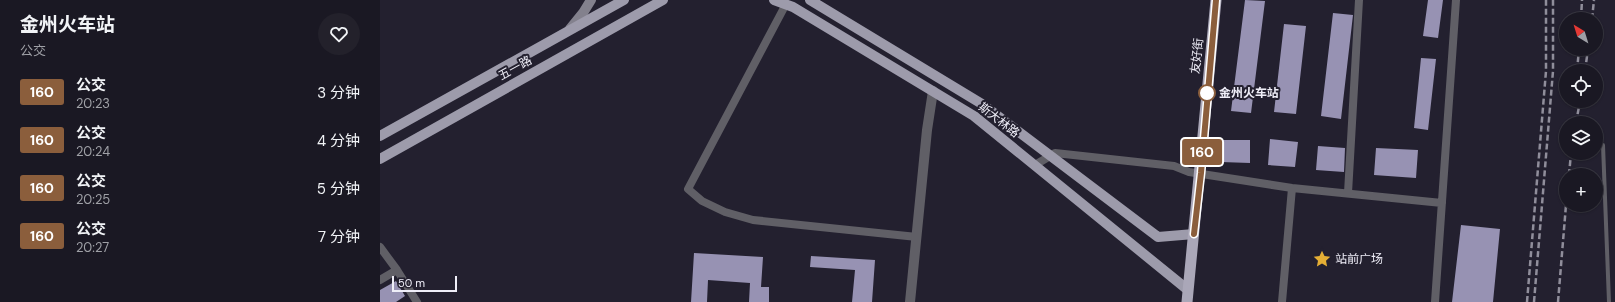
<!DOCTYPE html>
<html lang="zh">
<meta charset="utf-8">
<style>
:root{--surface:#1a1823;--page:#23212b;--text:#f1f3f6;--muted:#9fa0a6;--line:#383741}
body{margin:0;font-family:"DM Sans","Noto Sans SC",sans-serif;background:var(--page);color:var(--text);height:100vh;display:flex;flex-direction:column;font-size:15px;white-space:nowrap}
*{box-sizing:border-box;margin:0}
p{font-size:13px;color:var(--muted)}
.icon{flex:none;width:22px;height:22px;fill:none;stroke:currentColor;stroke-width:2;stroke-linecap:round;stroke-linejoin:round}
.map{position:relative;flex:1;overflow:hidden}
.drawer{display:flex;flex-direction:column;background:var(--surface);width:380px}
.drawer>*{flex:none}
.badge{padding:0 8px;border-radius:3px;font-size:14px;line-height:26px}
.needle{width:26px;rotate:322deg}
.controls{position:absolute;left:1179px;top:12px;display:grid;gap:8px}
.controls a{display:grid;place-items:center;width:44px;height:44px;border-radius:50%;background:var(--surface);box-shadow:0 1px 3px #0004,0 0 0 1px var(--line);font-size:20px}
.scale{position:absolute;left:12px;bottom:10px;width:65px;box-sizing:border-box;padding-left:4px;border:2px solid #efeef8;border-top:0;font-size:11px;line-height:14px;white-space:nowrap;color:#efeef8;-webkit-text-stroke:3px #23202f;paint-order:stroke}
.map>.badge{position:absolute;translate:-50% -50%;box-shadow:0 0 0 2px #fff}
.round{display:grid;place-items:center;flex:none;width:42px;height:42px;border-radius:21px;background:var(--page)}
.summary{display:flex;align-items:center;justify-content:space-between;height:68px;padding:0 20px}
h1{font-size:19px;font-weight:700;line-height:30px}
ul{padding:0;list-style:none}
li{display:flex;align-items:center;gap:12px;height:48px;padding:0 20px}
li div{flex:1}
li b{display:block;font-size:15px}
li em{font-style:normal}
li .badge{min-width:44px;font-weight:700;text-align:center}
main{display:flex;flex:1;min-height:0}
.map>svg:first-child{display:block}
</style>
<main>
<section class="drawer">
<div class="summary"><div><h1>金州火车站</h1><p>公交</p></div><a class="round"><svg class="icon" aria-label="heart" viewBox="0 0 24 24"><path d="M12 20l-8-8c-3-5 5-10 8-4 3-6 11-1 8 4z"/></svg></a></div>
<ul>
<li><span class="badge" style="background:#8b5e3c;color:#fff">160</span><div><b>公交</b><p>20:23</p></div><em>3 分钟</em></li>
<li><span class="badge" style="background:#8b5e3c;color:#fff">160</span><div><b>公交</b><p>20:24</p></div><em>4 分钟</em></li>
<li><span class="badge" style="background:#8b5e3c;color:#fff">160</span><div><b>公交</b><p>20:25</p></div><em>5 分钟</em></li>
<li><span class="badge" style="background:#8b5e3c;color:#fff">160</span><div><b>公交</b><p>20:27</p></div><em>7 分钟</em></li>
</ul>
</section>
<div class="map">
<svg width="1235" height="302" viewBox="0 0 1235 302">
<rect width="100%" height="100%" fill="#23202f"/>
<path fill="#9792b3" d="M865,0L885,1L871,113L851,111Z
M1048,0H1063L1058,38L1043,36Z
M953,13L973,15L961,119L941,116Z
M904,24L926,26L916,114L894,112Z
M1041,58L1056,59L1048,130L1034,128Z
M890,139L918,142L915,167L888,165Z
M841,140H870V163L841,162Z
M938,146L965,148L964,172L936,170Z
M996,148L1038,150L1036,178L994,175Z
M1081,225L1120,229L1113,302H1072Z
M314,253L383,257L381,287H389V302H369L370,283L328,280L327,302H311Z
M431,256L495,260L492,302H472L475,270L430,267Z
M16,281L25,296L16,302H0V290Z"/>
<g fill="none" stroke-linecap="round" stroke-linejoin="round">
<path stroke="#605f66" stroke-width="4" d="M1223,145L1229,302"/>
<path stroke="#605f66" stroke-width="8" d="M406,4L308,189L322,201L345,212L373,220L537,237
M655,165L675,153L794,166L809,172L912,188L1062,203
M968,193L979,0
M0,247L17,270L37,302
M0,280L17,270
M902,302L912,188
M1055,302L1076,0"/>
<path stroke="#605f66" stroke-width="10" d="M530,302L547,130L553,91"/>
<path stroke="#83818d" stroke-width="10" d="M190,29L203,13L211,0"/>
<path stroke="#9d9bab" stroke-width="10" d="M394,0L413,7L594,116L808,290
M430,0L602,104L778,237L814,234
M0,136L244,0
M0,159L283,0"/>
<path stroke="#aaa7b8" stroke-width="11" d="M807,302L836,0"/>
<path stroke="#908e9b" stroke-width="2.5" stroke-dasharray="6 3" stroke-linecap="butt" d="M1201,19L1202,0
M1212,19L1214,0
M1197,71L1199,49
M1205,71L1208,49
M1196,123L1200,101
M1189,175L1191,153
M1147,302L1166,71V0
M1154,302L1173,71V0
M1178,302L1186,205"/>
</g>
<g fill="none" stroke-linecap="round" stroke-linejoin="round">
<g stroke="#fff" stroke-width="9">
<path id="line" d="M814,234L821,173L836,0"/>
</g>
<use href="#line" stroke="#8b5e3c" stroke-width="6"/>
</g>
<defs>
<g id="sight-bare" transform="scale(1.38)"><path d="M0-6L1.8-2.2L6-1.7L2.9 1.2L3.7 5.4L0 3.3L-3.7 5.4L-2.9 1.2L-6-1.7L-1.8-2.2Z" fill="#e4ae35" stroke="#23202f" stroke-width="2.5" paint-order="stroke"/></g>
</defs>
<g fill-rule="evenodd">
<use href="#sight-bare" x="942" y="259"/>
</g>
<circle fill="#fff" stroke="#8b5e3c" stroke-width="2" cx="827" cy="93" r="8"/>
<g text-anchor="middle" stroke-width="4" stroke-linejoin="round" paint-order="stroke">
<g font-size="12" fill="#efeef8" stroke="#23202f">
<text transform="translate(817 56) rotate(-84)" y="4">友好街</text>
<text transform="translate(135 68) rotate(-29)" y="4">五一路</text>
<text transform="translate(619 120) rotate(38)" y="4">斯大林路</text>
</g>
<g font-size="12" font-weight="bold" fill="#efeef8" stroke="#23202f" text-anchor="start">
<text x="839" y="97">金州火车站</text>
</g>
<g font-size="12" fill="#efeef8" stroke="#23202f" text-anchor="start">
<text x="955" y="263">站前广场</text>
</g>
</g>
</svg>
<div class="controls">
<a><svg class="needle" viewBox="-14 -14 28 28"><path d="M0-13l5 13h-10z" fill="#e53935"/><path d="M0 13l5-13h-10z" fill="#9fa0a6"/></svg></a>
<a><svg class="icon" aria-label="locate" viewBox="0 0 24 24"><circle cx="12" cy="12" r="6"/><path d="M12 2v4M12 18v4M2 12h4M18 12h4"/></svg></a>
<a><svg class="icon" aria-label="layers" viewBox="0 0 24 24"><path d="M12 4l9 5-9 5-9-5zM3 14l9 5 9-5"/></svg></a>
<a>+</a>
</div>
<div class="scale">50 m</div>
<b class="badge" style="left:822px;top:152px;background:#8b5e3c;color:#fff">160</b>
</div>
</main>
